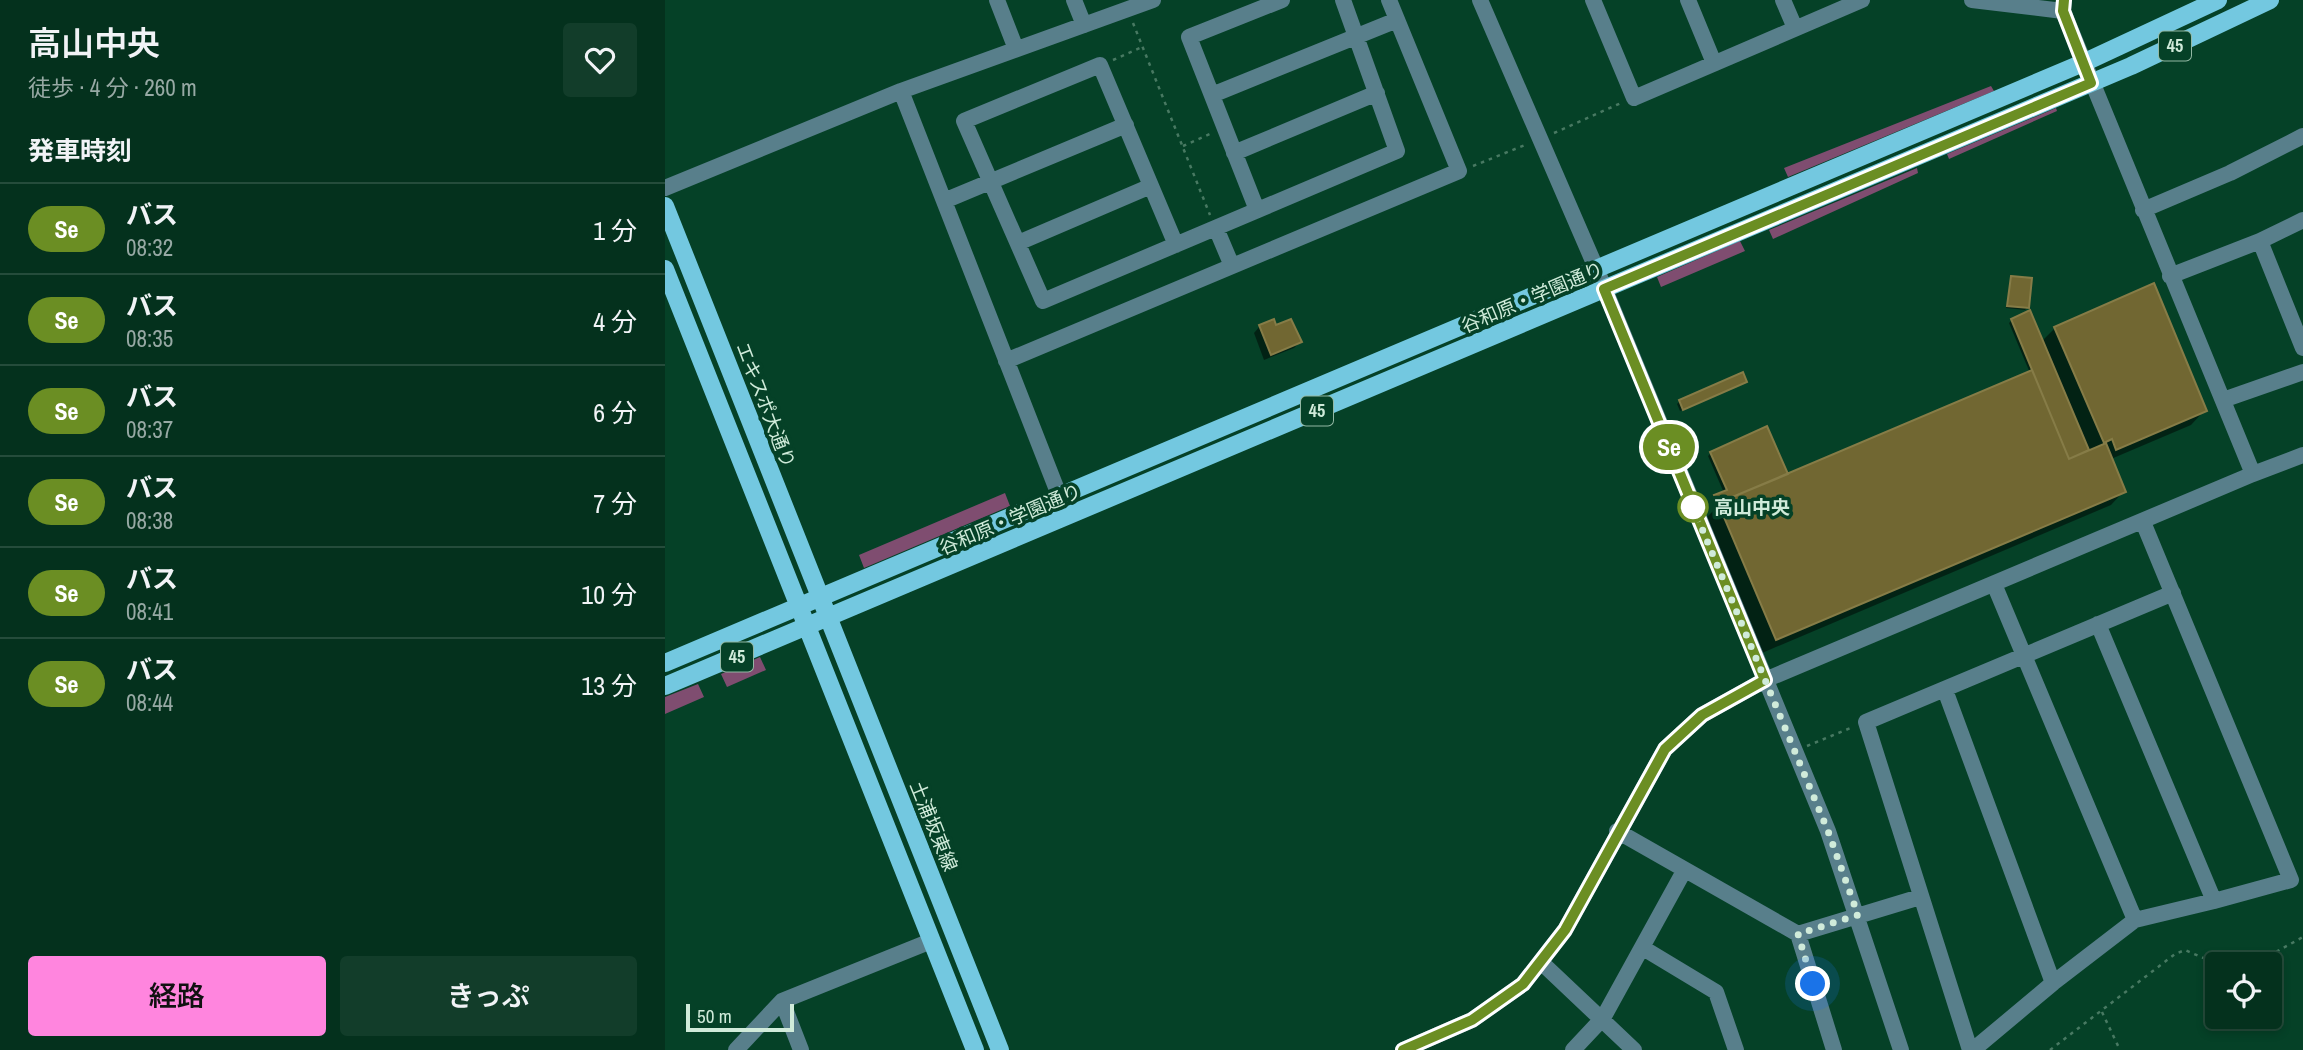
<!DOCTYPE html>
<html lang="ja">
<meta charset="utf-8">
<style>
:root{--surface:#04311d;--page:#123d2a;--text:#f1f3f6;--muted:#97a9a4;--line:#254c3b;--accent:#ff85de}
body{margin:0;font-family:"Archivo Narrow","Noto Sans JP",sans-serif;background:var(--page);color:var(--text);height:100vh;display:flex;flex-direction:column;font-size:26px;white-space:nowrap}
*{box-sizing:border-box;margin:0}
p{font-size:23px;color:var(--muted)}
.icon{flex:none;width:38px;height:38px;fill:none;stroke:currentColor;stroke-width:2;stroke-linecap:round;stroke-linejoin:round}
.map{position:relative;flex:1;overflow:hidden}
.details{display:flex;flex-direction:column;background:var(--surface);width:665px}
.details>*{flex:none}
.badge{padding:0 14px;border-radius:23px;font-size:24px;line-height:46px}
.controls{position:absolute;left:1540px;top:952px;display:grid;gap:14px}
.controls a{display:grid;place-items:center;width:77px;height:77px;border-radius:7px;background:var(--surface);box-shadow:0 4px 10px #0003,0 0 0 2px var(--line);font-size:35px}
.scale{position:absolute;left:21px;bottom:18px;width:108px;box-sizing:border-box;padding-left:7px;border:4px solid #d0ebda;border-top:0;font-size:19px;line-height:24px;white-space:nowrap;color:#d0ebda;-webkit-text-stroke:5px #054127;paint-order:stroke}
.you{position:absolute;width:35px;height:35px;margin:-18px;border:5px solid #fff;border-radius:50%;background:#1a73e8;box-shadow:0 0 0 10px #1a73e833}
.map>.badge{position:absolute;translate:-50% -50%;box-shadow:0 0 0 4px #fff}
h2{padding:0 28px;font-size:26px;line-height:63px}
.round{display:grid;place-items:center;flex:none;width:74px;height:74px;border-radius:7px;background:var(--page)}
.head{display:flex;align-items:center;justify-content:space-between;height:119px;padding:0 28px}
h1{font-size:33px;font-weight:600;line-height:52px}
.button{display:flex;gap:14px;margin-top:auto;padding:14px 28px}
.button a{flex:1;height:80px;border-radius:7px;background:var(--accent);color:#111;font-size:28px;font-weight:600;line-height:80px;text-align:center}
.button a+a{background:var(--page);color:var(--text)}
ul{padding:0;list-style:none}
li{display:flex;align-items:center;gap:21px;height:91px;padding:0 28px;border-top:2px solid var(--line)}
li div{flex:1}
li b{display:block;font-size:26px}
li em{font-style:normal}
li .badge{min-width:77px;font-weight:700;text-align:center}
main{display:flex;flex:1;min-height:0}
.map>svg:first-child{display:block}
</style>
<main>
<section class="details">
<div class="head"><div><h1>高山中央</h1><p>徒歩 · 4 分 · 260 m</p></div><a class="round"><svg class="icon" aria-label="heart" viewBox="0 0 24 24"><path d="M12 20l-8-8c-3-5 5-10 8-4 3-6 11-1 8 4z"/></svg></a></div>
<h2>発車時刻</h2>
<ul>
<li><span class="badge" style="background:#6b8e23;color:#fff">Se</span><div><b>バス</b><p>08:32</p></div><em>1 分</em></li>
<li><span class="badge" style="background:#6b8e23;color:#fff">Se</span><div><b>バス</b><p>08:35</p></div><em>4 分</em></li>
<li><span class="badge" style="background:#6b8e23;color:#fff">Se</span><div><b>バス</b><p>08:37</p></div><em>6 分</em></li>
<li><span class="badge" style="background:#6b8e23;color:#fff">Se</span><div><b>バス</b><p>08:38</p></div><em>7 分</em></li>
<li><span class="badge" style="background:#6b8e23;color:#fff">Se</span><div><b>バス</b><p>08:41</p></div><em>10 分</em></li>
<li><span class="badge" style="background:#6b8e23;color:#fff">Se</span><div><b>バス</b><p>08:44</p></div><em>13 分</em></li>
</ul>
<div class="button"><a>経路</a><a>きっぷ</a></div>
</section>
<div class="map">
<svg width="1638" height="1050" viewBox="0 0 1638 1050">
<rect width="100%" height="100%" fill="#054127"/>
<path fill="#7f4d70" d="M1326,86L1329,91L1123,177L1119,168Z
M1391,108L1392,111L1284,159L1282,154Z
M1252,168L1253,173L1108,239L1104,230Z
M1075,241L1080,251L996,287L992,277Z
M340,493L345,506L199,568L194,555Z
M95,657L101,670L62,687L56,674Z
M33,684L39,697L0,714V697Z"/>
<path fill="#0007" d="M1347,277L1362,307L1360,310L1341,308Z
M1347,320L1376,342L1390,328L1539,411L1526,425L1446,459L1459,491L1446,505L1097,653L1041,518L1052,507L1047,499L1059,493L1043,456L1046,453L1122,476L1365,373L1344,323Z
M595,326L611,327L635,342L629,348L599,360L589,333Z
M1080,381L1015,411L1012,404L1015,401Z"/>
<path fill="#716732" stroke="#867c47" stroke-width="2" d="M1346,276L1367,278L1364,308L1342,306Z
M1489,283L1542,411L1451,450L1447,439L1439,443L1389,327Z
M1365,310L1424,450L1404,459L1346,319Z
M609,319L611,325L626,319L637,342L606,355L594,325Z
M1367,370L1404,459L1441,443L1461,492L1111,640L1053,503Z
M1078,372L1082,382L1018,410L1014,400Z
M1102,426L1123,474L1053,503L1049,495L1062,490L1045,452Z"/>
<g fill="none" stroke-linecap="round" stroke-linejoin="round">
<path stroke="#487962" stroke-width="2.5" stroke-dasharray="3.5 5" stroke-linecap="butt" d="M468,23L545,215
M448,60L477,47
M889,133L956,103
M518,146L547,133
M808,166L860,145
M1142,746L1188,727
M1589,964L1638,937
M1437,1012L1455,1050
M1385,1050L1510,954L1520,950L1552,964"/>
<path stroke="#587f8b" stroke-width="16" d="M332,0L351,49
M409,0L419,25
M815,0L931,268L1163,831L1236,1050
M928,0L969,98L1197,0
M1023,0L1049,63
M1118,0L1130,28
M1307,0L1398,11
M236,91L394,495
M547,95L732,20
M569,153L712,93
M0,188L236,91L488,0
M279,201L461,125
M592,210L524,37L617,0
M1478,210L1565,173L1638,136
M551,228L567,266
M1595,241L1638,348
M353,243L486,186
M511,245L435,65L299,121L378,301L732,151L678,0
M1505,276L1595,241L1638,220
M341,361L794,171L724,0
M1558,400L1638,372
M1588,474L1638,455
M1329,584L1470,920L1549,901
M1433,624L1549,901L1626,880L1478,522
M1280,690L1388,983L1470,920
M952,831L1133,934L1169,1050
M1133,934L1255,897
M978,948L1051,992L1071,1050
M877,963L969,1050
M117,1001L136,1050
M71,1050L117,1001L266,941
M738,1050L807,1020L858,984L900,930L1000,749L1037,715L1100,680L1588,474L1398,11L1399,0
M908,1050L938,1018L1019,871
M1305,1050L1201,722L1508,593
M1308,1050L1388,983"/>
<path stroke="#73c8e0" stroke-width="18" d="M0,206L335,1050
M0,269L310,1050
M0,663L1418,63L1553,0
M0,686L1466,66L1605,0"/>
</g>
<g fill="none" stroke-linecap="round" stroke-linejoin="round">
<g stroke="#fff" stroke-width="16">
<path id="line" d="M738,1050L807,1020L858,984L900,930L1000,749L1037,715L1100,680L939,289L1426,83L1398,11L1399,0"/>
</g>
<use href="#line" stroke="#6b8e23" stroke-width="10"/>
<path stroke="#d0ebda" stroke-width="7" stroke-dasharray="0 12.6" d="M1028,507L1163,831L1193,915L1133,934L1148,984"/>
</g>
<circle fill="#fff" stroke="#6b8e23" stroke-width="3.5" cx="1028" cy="507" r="14"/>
<g text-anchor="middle" stroke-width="7" stroke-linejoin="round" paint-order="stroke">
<g fill="#054127" stroke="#93b8a4" stroke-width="2">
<rect x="1494" y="31.5" width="32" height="29" rx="5"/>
<rect x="636" y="396.5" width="32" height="29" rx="5"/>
<rect x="56" y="642.5" width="32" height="29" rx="5"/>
</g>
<g font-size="18" font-weight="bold" fill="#d0ebda">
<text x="1510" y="52">45</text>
<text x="652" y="417">45</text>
<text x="72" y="663">45</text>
</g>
<g font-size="19" fill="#d0ebda" stroke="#054127">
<text transform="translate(867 297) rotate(-23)" y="7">谷和原・学園通り</text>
<text transform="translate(101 405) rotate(69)" y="7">エキスポ大通り</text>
<text transform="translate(345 519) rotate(-23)" y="7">谷和原・学園通り</text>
<text transform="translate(269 826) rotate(68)" y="7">土浦坂東線</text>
</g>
<g font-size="19" font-weight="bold" fill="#d0ebda" stroke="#054127" text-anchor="start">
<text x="1049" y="514">高山中央</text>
</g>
</g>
</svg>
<div class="controls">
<a><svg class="icon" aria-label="locate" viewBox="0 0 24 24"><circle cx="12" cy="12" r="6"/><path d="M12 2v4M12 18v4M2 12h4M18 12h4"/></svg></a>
</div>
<div class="scale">50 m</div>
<div class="you" style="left:1148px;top:984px"></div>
<b class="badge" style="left:1004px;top:447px;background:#6b8e23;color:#fff">Se</b>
</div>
</main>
